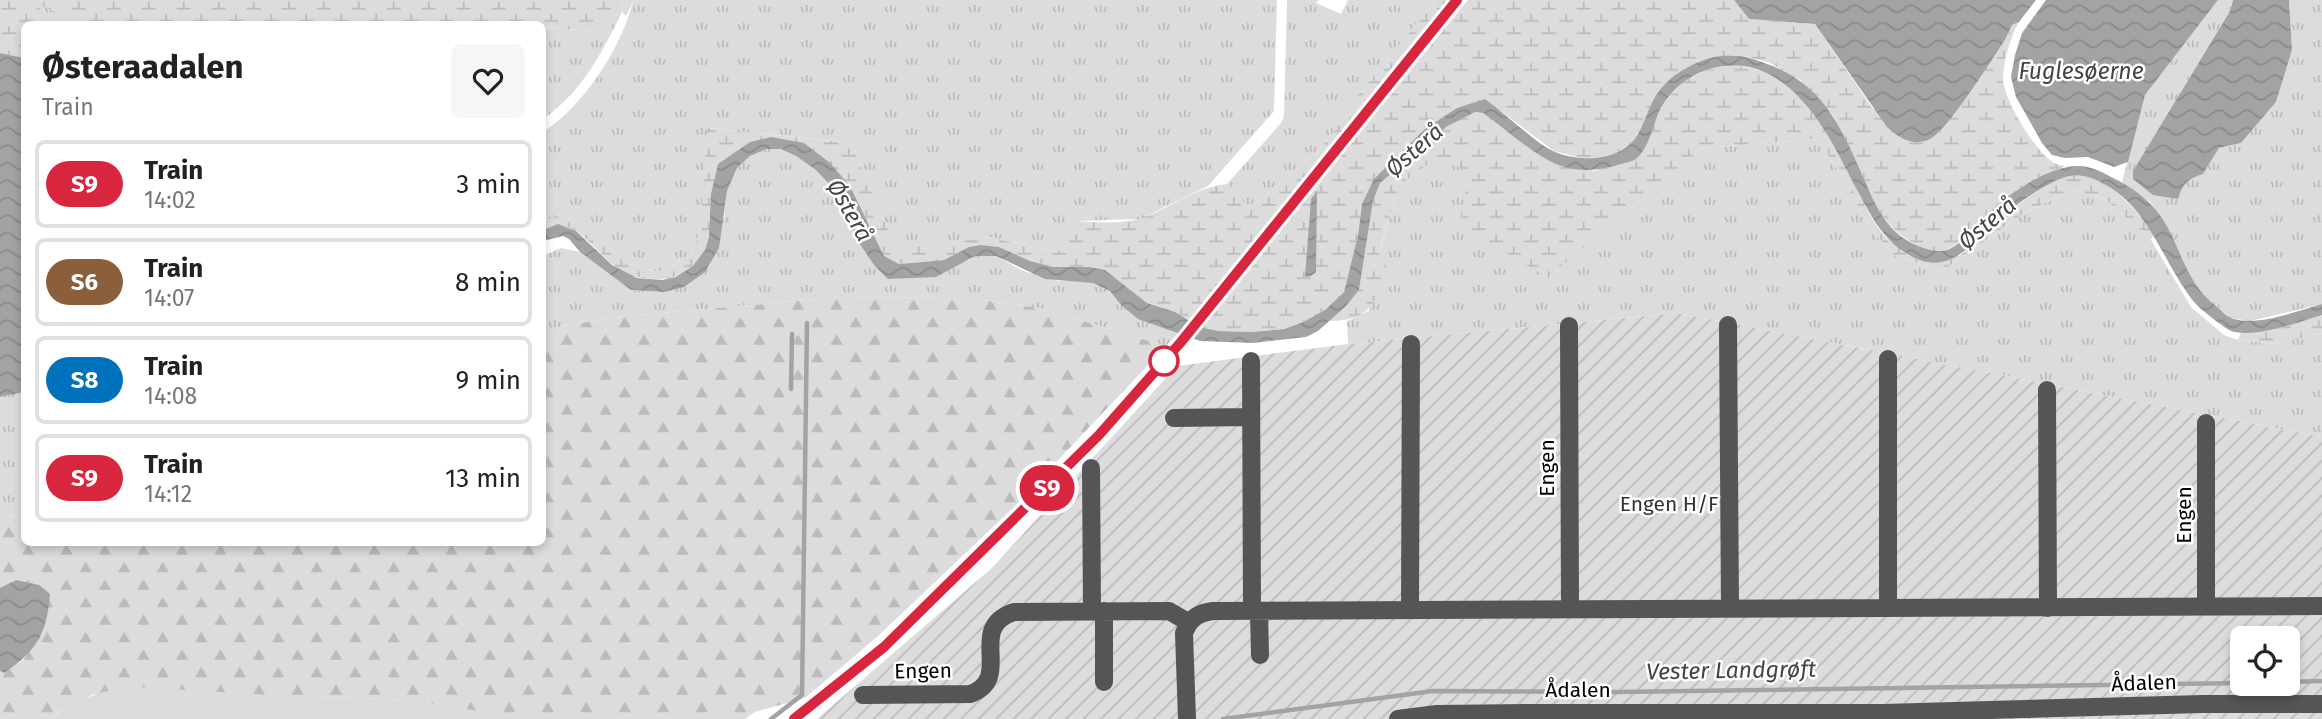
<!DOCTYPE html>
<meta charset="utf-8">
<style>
:root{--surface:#fff;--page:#f6f6f6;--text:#222;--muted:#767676;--line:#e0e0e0}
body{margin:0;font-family:"Fira Sans",sans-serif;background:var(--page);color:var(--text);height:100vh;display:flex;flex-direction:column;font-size:26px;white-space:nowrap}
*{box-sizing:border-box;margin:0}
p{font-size:23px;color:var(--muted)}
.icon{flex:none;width:38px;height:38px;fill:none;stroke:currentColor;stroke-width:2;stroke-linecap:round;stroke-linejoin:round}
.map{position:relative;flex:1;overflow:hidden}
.details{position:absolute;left:21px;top:21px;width:525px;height:525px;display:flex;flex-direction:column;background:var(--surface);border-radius:10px;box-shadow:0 4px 10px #0003}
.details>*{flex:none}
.badge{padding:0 14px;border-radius:23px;font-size:24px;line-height:46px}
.controls{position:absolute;left:2230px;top:626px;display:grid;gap:14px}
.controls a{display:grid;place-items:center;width:70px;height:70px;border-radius:10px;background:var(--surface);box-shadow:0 4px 10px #0003;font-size:35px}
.map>.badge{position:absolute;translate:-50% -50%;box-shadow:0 0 0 4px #fff}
.round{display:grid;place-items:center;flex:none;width:74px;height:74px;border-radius:10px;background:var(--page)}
.summary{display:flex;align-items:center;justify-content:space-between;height:119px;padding:0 21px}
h1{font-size:33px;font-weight:700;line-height:52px}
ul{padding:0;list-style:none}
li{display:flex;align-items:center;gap:21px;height:88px;margin:0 14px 10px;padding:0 7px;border:4px solid var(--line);border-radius:10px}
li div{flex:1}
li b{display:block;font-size:26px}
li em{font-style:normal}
li .badge{min-width:77px;font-weight:700;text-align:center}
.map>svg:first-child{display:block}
</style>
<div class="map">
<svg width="2322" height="719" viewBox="0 0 2322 719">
<defs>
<pattern id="grass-tufts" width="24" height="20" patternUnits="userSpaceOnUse" patternTransform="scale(1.75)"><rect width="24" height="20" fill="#dcdcdc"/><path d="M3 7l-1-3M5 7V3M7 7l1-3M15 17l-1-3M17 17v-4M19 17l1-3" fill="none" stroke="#bbb"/></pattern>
<pattern id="forest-firs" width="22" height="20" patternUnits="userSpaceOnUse" patternTransform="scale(1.75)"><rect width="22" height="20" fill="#dcdcdc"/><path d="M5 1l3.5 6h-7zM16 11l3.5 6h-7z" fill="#bbb"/></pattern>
<pattern id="wetland-marsh" width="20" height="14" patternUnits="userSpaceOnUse" patternTransform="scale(1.75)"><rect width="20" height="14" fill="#dcdcdc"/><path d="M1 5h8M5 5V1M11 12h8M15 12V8" fill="none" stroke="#bbb"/></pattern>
<pattern id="garden-furrows" width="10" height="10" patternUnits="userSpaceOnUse" patternTransform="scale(1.75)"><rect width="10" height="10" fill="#dcdcdc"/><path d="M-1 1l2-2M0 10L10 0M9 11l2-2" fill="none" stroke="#bbb"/></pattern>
<pattern id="water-waves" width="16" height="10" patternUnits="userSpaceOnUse" patternTransform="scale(1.75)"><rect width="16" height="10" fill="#a3a3a3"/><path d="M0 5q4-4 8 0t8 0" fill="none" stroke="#8b8b8b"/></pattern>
</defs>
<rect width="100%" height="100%" fill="#fff"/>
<path fill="url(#grass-tufts)" d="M0,0H17L144,24H24V58L0,53Z
M623,0H1277L1274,111L1208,186L1140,219L1075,221L1059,253L990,237L896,250L852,143L709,128L699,235L691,255L658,272L626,263L588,226L560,214L543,222V132C584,106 621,48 633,2L626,16L622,12C602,53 581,93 543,119V28L595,31L622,11Z
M1287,0H1319L1316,3L1341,14L1348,0H1436L1355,98L1344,119L1317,152L1259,201L1247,206L1227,184L1281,123L1284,116Z
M2218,0H2233L2230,11L2180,93L2182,185L2189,179L2203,174L2219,148L2241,143L2276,102L2292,50L2289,0H2322V304L2250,321L2231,318L2208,300L2187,273L2163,220L2150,202L2122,182L2145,95Z
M1819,139L1874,233L1895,256L1942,271L2024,213L2074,190L2105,199L2151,240L2191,307L2224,335L2238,340L2277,344L2322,333V437L1678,313L1348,344L1347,321L1369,311L1379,254L1399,185L1435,158L1469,171L1548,278L1702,148Z
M766,149H781L796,156L817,170L833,188L857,240L874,265L967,261L975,256H996L1023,271L1059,281L1075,280L1093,283L1110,291L1120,304L1159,325L1179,333L1166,346L1039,308L961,297L831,298L615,317L543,330V256L561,248L580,252L631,290L663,292L724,218L727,191L737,168L750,156Z
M22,391L24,392V516L0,515V397Z"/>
<path fill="url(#forest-firs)" d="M961,297L1039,308L1166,346L1012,509L877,637L805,698L755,712L745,719H435L433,704L368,698L306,697L119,719L94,694L59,712L50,719H0V671L4,673L23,660L31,648L16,580L0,588V515L24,516V542H542L543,330L615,317L831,298Z"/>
<path fill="url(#wetland-marsh)" d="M0,0H623L622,11L595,31L543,28L542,24L497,22L489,24H144L117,19L113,24H86L37,4L49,24H24V58L0,53Z
M1436,0H1450L1191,321L1175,312L1147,303L1105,270L1089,267H1053L1030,261L999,247L981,245L969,247L944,260L899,264L884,256L850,186L771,137L718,164C715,187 715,230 706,249C701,259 692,267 684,272C674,278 665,280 653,279C642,278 632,277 622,271C595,256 578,213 543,230V222L560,214L588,226L626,263L658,272L691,255L699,235L708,128L852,143L896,249L990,237L1059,253L1075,221C1096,222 1120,225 1141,218C1172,208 1192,188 1227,184L1247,206L1259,201L1317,152L1344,119L1355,98Z
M1468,0H1734L1749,19L1815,24L1873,109L1970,91L2005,40L2012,25L2019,22C2010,38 2003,62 2003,80C2004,99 2034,149 2050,160C2054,164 2060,165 2065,166C2040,178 2016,190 1994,208C1979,221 1968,238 1950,248C1926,262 1890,228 1878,211L1832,114L1800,80L1768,62L1741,56L1667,82L1656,99L1643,127L1628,147L1611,156L1585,159L1554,151L1485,99L1425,129L1362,204L1358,235L1344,292L1325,310L1303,322L1284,329L1252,332L1218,331L1200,327Z
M1731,65C1750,67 1771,72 1787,84C1814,105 1846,165 1861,197C1867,210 1881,238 1895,244C1909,250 1943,253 1959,256C1990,230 2010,207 2046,186C2053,182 2062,176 2071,174C2104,170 2137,211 2154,234L2151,240L2105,199L2074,190L2024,213L1942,271L1895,256L1874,233L1819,139L1702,148L1548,278L1459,225L1469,171L1435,159L1399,185L1379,253L1390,272C1372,305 1370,321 1328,321L1346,306L1359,290L1373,201L1380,183L1446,127L1466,116L1475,112L1483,113L1523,142L1593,171L1636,159C1660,110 1669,73 1731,65Z
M2322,315V333L2277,344L2238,340L2241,332L2272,330Z"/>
<path fill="#dcdcdc" d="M138,687L306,697L368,698L434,704L529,719H50C76,699 106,688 138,687Z"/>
<path fill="url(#garden-furrows)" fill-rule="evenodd" d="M1678,313L2322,437V719H817L992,568L1177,366L1348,344ZM2242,639H2287V684H2242Z"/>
<path fill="url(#water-waves)" d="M1734,0H2036L2019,22L2012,25L2005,40C1992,59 1948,130 1930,139C1913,147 1899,138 1887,127L1815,24L1749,19Z
M2046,0H2218L2145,95L2128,162L2114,167L2088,157L2065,158L2052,155L2042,143L2016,97L2011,77L2015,55L2022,33Z
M2233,0H2289L2292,50L2276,102L2241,143L2219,148L2203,174C2188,179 2183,183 2178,199L2153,195L2133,179V171L2230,11Z
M0,53L24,58V392L0,397Z
M1741,56C1819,74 1837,117 1867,186C1878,211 1889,233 1916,245C1925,249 1938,253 1947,250C1963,244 1979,223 1991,211C2009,193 2052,165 2078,166C2091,166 2102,172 2113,178C2132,187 2150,200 2162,218C2182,249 2184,281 2217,307C2222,311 2227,317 2234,319C2261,326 2296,311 2322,304V315C2299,322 2259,337 2235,332C2229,331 2222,325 2216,321C2206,313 2195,305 2188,294C2158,252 2145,198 2091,178C2073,171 2060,178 2044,187C2026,197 2011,209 1995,223C1967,247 1947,279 1906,253C1880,237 1870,213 1856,188C1833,143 1803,79 1749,67C1712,60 1674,79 1658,114C1653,127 1648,149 1636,159C1633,161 1625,163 1621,164C1599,171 1577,173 1556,164C1533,154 1504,128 1483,113L1475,112L1446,127L1380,183L1373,201L1359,290L1346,306L1318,331L1306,337L1253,343L1200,341L1138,319L1120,304L1110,291L1093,283L1045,279L996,256H975L936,277L888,279L874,265L857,240L833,188L816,170L796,156L781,149H766L750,156L737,168L727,191L719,248L705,272L684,287L664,292L631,290L580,252L569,239L563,236L543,241V230L558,224L576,231L612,265L637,278L662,280L676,277L693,266L705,250L709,237L711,194L718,164L750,142L771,137L804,143L830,163L850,186L884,256L899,264L944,260L969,247L981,245L999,247L1030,261L1053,267H1090L1105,270L1147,303L1175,312L1200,327L1218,331L1252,332L1284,329L1303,322L1325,310L1344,292L1358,235L1362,204L1374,179L1425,129L1457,108L1485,99C1506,114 1533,141 1553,151C1565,157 1583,159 1595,158C1652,152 1637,110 1667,82C1678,71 1700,60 1714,57C1723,55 1733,56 1741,56Z
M1317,191L1316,272L1311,276L1305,277L1311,199Z
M16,580L39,585L50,594C47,633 37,651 4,673L0,671V588Z"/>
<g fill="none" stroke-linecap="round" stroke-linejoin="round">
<path stroke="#a3a3a3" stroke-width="4.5" d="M791,389L792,334
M2287,682L2322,681
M771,719L802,695L807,323
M1223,719L1433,691L1617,692L2242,683"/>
<path stroke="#555" stroke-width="18" d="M1728,325L1730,608
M1569,326L1570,609
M1888,359V608
M1251,361L1252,610
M2047,390L2048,608
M1174,418L1251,417
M2206,423V606
M1091,468L1092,611
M1410,609L1411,344
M1104,611V682
M1259,611L1260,655
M863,695L970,694C1015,678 965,628 1014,612L1169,611L1188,622
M1187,719L1184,633C1190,618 1198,613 1213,611L2322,606
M1398,719L1437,714L1533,713H1884L2202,704H2322"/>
<path stroke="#000" stroke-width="4.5" stroke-dasharray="10 3.5 2 3.5" stroke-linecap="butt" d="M793,719L884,647L1099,435L1181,342L1457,0"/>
</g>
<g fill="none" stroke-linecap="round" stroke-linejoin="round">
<g stroke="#fff" stroke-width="16">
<path id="line" d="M794,719L884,647L1099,435L1181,342L1457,0"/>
</g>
<use href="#line" stroke="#d7263d" stroke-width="10"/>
</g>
<circle fill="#fff" stroke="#d7263d" stroke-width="3.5" cx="1164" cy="361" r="14"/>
<g text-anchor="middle" stroke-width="5" stroke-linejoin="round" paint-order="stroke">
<g font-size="21" fill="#000" stroke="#fff">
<text transform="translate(1547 468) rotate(-90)" y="7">Engen</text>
<text transform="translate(2184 515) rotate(-90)" y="7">Engen</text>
<text transform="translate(923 671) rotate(-1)" y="7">Engen</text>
<text transform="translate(2144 683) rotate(-2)" y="7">Ådalen</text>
<text x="1578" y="697">Ådalen</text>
</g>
<g font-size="21" fill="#333" stroke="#fff">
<text x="1669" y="511">Engen H/F</text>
</g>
<g font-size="23" font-style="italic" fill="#444" stroke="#fff">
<text x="2081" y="79">Fuglesøerne</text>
<text transform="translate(1414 150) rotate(-41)" y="8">Østerå</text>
<text transform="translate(850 210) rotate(60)" y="8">Østerå</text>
<text transform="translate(1987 223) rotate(-40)" y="8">Østerå</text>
<text transform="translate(1731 670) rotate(-1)" y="8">Vester Landgrøft</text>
</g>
</g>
</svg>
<div class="controls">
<a><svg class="icon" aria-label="locate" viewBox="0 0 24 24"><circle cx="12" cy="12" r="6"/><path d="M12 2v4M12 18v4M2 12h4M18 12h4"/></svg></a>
</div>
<b class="badge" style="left:1047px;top:488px;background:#d7263d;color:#fff">S9</b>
<section class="details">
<div class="summary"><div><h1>Østeraadalen</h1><p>Train</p></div><a class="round"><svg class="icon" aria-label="heart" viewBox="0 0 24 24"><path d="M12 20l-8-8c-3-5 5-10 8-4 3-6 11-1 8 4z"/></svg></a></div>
<ul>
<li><span class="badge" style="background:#d7263d;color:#fff">S9</span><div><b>Train</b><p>14:02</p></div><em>3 min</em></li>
<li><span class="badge" style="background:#8b5e3c;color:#fff">S6</span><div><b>Train</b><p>14:07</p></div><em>8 min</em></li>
<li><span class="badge" style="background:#0072bc;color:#fff">S8</span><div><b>Train</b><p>14:08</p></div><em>9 min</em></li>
<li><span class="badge" style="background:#d7263d;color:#fff">S9</span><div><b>Train</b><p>14:12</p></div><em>13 min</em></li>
</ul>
</section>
</div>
